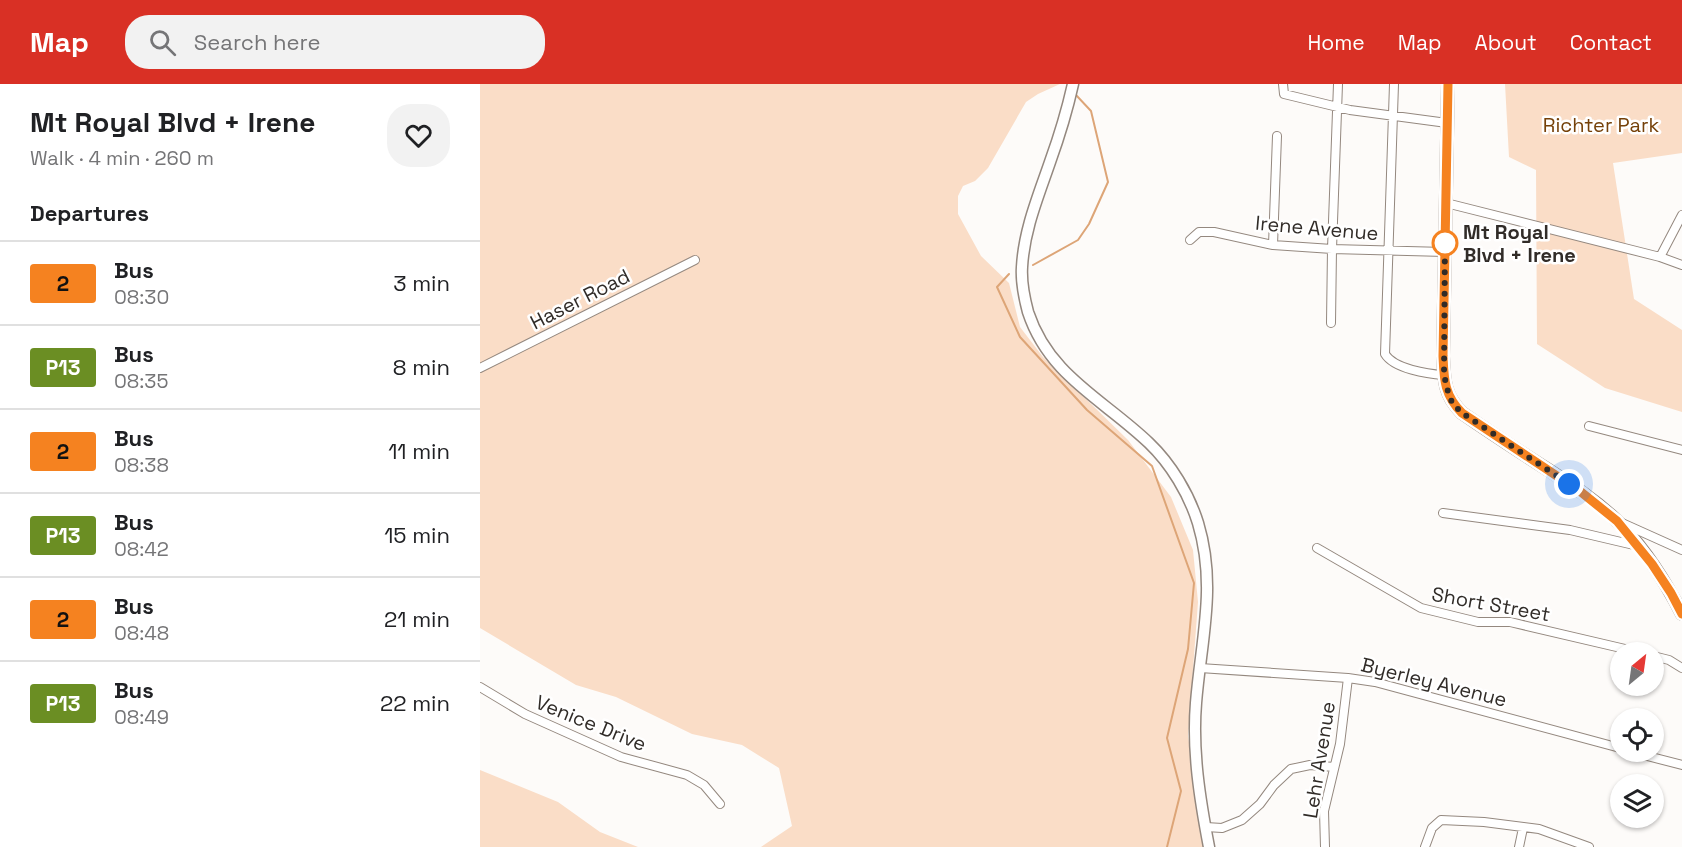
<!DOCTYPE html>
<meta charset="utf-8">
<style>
:root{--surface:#fff;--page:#f2f2f2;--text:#202124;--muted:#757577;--line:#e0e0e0;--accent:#d93025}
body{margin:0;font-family:"Space Grotesk",sans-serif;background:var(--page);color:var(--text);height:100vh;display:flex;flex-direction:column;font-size:22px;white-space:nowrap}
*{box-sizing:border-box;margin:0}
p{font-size:20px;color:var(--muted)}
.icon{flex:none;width:33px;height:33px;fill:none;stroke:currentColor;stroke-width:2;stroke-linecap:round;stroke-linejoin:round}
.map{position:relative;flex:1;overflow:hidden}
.panel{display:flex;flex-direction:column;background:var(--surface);width:480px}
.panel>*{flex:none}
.badge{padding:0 12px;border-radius:4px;font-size:21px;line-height:39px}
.needle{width:39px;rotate:29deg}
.controls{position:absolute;left:1130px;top:558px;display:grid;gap:12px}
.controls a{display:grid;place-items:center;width:54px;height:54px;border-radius:50%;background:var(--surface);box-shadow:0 2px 4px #0004;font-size:30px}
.you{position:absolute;width:30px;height:30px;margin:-15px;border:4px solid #fff;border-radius:50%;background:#1a73e8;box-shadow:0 0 0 9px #1a73e833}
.map>.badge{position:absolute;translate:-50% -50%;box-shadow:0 0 0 3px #fff}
h2{padding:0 30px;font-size:22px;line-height:54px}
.round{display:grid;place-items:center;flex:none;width:63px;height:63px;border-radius:24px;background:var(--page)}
.head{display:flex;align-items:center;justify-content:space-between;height:102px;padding:0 30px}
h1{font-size:28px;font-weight:800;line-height:45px}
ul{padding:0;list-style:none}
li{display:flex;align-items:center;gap:18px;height:84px;padding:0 30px;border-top:2px solid var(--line)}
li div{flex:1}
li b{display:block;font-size:22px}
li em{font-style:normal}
li .badge{min-width:66px;font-weight:700;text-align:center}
header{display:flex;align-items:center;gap:36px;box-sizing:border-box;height:84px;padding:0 30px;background:var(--accent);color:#fff}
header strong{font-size:28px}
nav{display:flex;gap:33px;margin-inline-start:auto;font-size:21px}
.search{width:420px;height:54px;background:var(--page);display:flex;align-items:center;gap:15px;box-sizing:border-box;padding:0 21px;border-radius:24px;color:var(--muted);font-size:22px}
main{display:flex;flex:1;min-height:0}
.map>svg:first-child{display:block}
</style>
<header>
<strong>Map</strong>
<div class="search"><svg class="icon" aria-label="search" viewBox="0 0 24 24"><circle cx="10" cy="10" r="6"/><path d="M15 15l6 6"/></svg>Search here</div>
<nav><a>Home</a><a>Map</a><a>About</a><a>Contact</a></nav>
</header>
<main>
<section class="panel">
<div class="head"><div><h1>Mt Royal Blvd + Irene</h1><p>Walk · 4 min · 260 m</p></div><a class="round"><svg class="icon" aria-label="heart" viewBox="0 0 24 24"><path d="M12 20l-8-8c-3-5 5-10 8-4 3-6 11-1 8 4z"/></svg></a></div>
<h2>Departures</h2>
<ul>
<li><span class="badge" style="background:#f58220;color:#111">2</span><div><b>Bus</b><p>08:30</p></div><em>3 min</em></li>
<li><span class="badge" style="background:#6b8e23;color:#fff">P13</span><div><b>Bus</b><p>08:35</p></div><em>8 min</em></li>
<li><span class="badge" style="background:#f58220;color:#111">2</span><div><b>Bus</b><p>08:38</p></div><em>11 min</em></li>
<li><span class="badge" style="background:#6b8e23;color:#fff">P13</span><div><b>Bus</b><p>08:42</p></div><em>15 min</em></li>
<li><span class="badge" style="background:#f58220;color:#111">2</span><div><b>Bus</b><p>08:48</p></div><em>21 min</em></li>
<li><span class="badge" style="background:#6b8e23;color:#fff">P13</span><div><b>Bus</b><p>08:49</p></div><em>22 min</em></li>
</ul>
</section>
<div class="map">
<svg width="1202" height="763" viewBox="0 0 1202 763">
<rect width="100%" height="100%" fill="#fdfbf9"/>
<path fill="#faddc7" d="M0,0H580L558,10L546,18L508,84L495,97L483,102L478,112V130L501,172L529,199L540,243L563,273L648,356L691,413L713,466L718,518L708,652L726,763H281L312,742L299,684L262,661L212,650L136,613L96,601L0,544Z
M1025,0H1202V69L1133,79L1154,215L1202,246V328L1125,304L1057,260L1056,86L1029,73Z
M0,686L78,718L120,748L158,763H0Z"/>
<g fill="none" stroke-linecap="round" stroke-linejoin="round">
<path stroke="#dda577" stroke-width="2" d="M553,181L598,156L609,140L628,98L611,27L596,11
M529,190L517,203L540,253L607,326L672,382L714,499L708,565L687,654L701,707L687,763"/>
<g stroke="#94887f" stroke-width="10">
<path id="minor" d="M803,0L804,10L870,26L967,39
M914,0L905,270C914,285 948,290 964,291
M966,119L1180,173L1202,181
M710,156L719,148H734L793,161L852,165L965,168
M793,161L797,52
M1180,173L1202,131
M851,239L852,165L858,0
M0,284L215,176
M1109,342L1202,366
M963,429L1090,446L1158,462
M1142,439L1202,466
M837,464L941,524L998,538H1030L1158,568
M1173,572L1189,576L1202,584
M720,584L868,594L895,598L1140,664
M0,603L45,630L141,673L207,691L224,701L240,720
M1152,668L1202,681
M726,743L742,744L762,736L780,720L794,701L811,685L830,681L854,683
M845,763L844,727L860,660L868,594
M945,763L952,744L961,736L1004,738L1059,745L1109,763
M1039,763L1043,744"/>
</g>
<g stroke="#94887f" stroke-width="13">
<path id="tertiary" d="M593,0C587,27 579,53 570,78C558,113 544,146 542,183C541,198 544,213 548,228C569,292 623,315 669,359C691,380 709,410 718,439C737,502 721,556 716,619C712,667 720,716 729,763"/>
</g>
<g stroke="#94887f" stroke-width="14">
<path id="secondary" d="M968,0L963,272C964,296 964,311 982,329C1011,349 1040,368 1070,387C1093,402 1116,417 1136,436C1163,462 1185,497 1202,530"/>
</g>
<use href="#minor" stroke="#fff" stroke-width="8"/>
<use href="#tertiary" stroke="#fff" stroke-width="10"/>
<use href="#secondary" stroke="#fff" stroke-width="12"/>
</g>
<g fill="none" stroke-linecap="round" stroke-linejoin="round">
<g stroke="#fff" stroke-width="14">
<path id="line" d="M968,0L963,272C964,295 964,311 982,329L1101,408L1137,437L1172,480L1191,509L1202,530"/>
</g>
<use href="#line" stroke="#f58220" stroke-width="9"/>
<path stroke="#312c28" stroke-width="6" stroke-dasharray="0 10.8" d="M965,159V152L964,291L969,312L973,320L982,329L1089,400"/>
</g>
<circle fill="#fff" stroke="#f58220" stroke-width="3" cx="965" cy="159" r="12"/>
<g text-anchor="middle" stroke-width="5" stroke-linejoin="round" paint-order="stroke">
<g font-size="20" fill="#754109" stroke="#fff">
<text x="1121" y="48">Richter Park</text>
</g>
<g font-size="20" fill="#312c28" stroke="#fff">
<text transform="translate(837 144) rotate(5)" y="7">Irene Avenue</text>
<text transform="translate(100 215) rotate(-27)" y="7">Haser Road</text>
<text transform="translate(1011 520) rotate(10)" y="7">Short Street</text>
<text transform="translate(954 598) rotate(14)" y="7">Byerley Avenue</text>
<text transform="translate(111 639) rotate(22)" y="7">Venice Drive</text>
<text transform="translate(839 676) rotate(-81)" y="7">Lehr Avenue</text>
</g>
<g font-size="20" font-weight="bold" fill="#312c28" stroke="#fff" text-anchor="start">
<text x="983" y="155">Mt Royal<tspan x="983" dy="23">Blvd + Irene</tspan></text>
</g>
</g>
</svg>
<div class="controls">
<a><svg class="needle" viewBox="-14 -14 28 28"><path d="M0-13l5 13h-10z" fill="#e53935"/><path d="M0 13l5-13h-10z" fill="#757577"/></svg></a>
<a><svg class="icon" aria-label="locate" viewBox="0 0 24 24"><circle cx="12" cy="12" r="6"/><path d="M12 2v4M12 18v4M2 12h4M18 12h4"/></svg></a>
<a><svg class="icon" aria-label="layers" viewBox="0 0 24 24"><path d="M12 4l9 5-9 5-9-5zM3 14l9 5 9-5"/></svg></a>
</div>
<div class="you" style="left:1089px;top:400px"></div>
</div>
</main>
